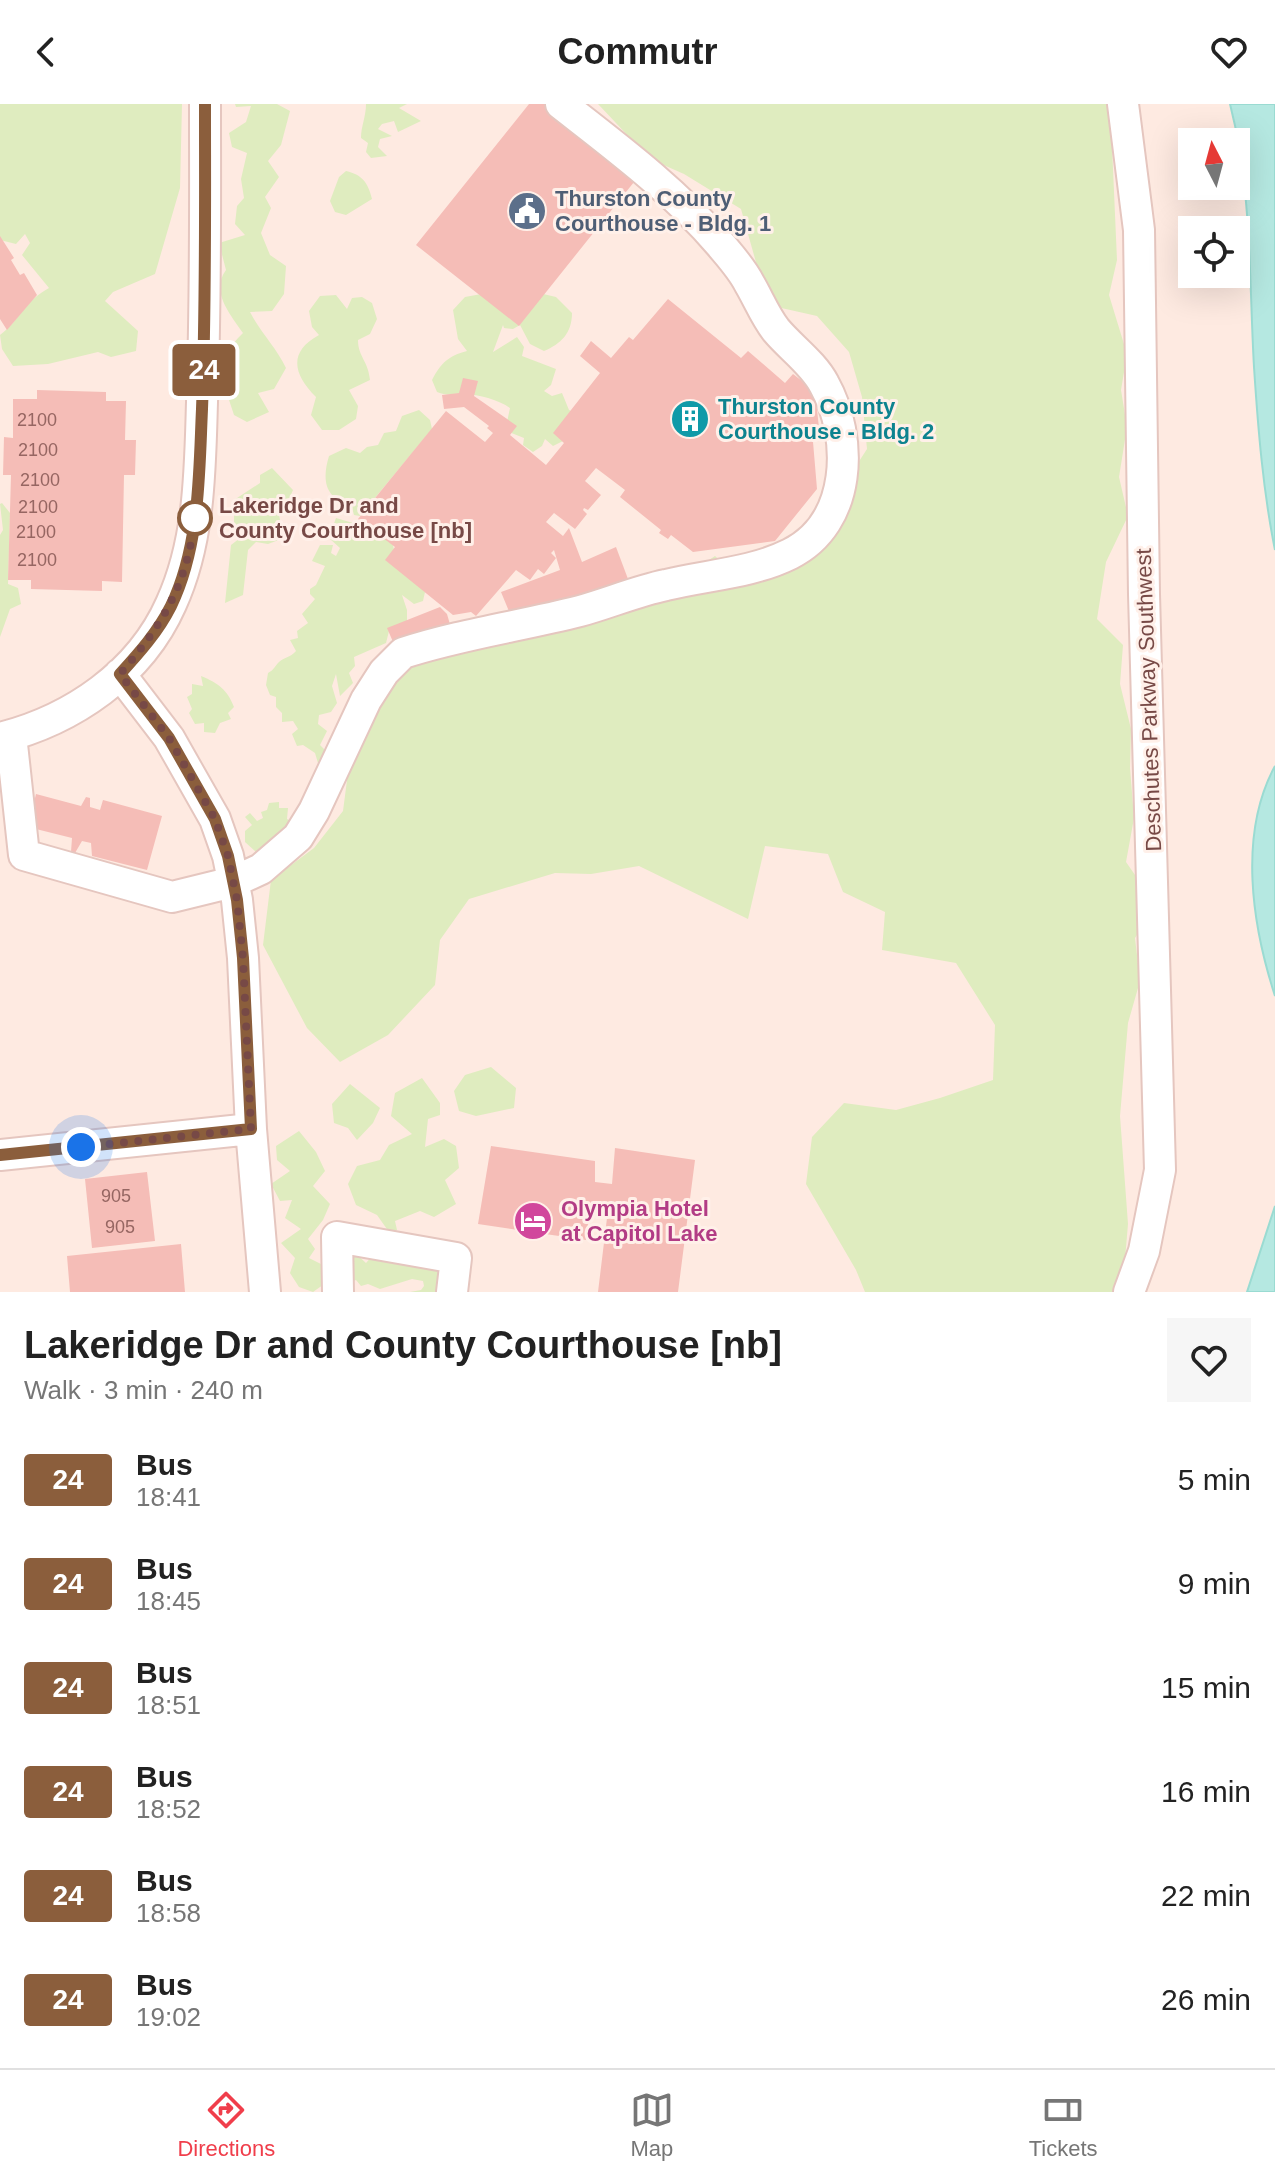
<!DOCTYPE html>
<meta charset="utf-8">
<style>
:root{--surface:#fff;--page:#f6f6f6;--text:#222;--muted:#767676;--line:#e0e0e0;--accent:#f03e4b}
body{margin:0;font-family:Arial,sans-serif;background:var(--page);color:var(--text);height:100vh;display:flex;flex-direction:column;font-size:30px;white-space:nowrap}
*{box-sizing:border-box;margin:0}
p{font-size:26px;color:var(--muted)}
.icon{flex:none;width:44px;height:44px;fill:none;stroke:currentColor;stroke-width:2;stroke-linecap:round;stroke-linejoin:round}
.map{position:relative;height:1188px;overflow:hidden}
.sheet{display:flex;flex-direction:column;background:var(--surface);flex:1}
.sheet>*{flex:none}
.badge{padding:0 16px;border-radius:6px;font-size:28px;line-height:52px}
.needle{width:52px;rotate:354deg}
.controls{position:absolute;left:1178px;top:24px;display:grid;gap:16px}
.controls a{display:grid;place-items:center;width:72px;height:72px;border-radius:0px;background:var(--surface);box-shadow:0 8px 32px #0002;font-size:40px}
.you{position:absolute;width:40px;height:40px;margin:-20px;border:6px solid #fff;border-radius:50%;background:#1a73e8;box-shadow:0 0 0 12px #1a73e833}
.map>.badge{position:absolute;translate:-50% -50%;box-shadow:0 0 0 4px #fff}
.round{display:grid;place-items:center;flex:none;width:84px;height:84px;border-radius:0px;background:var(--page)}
.head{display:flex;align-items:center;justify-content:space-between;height:136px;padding:0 24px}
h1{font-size:38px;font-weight:600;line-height:60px}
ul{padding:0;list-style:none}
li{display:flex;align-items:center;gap:24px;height:104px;padding:0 24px}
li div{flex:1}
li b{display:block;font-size:30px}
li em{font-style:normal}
li .badge{min-width:88px;font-weight:700;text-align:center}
header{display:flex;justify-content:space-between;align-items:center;height:104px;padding:0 24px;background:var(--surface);font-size:36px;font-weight:600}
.tabs{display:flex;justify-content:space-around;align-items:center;height:112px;border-top:2px solid var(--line);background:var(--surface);font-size:22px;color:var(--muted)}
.tabs a{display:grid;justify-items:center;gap:4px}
.tabs .current{color:var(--accent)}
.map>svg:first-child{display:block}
</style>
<header><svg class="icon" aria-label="back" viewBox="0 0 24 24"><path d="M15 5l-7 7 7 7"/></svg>Commutr<svg class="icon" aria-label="heart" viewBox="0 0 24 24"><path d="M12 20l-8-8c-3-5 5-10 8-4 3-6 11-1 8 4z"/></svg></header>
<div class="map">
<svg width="1275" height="1188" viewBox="0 0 1275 1188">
<rect width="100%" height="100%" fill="#feeae1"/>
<path fill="#dfecbf" d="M0,0H182L180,84L155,170L113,188L105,197L138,227L136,247L111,253L98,248L48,260L13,262L2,245L0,231C21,215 23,198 49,184L22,151L30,139L25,130L16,140L0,136Z
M235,0H277L290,7L281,41L268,57L279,73L265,93L271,104L261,129L270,151L286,162L284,190L272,207L250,208C260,228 276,243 286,264L274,285L258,289L269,308L247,318L234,311C222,274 213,258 243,229C230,210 210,187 226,166L219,139L245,131L235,120L237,102L244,94L241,75L247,49L232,43L229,29L246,18L251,2L236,3Z
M366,0H407L399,4L421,17L398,28L394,17L382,20L378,25L392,32L380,35L378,43L387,52L371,54L366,48L368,39L361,34C361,22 366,13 366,0Z
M598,0H1106L1111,19L1117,156L1109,191L1127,250L1121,286L1127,323L1119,373L1128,412L1106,458L1097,515L1123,541L1120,580L1131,625L1130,664L1134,714L1126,758L1156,801L1135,834L1140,877L1128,919L1120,1012L1128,1120L1124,1167L1113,1188H865L856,1166L806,1080L812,1033L844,999L896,1006L940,994L993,976L995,921L956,859L882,846L885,808L843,788L828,750L765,742L748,815L639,762L591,770L555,769L469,795L440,836L435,881L388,931L340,958L307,924L263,841L271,776L314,744L343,707L349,661L378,596L421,534L646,498L715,452L748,482L816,424L867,345L862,293L849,248L817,212L768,201L741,105L684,70L650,55Z
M346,67C363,71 368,79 372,95L346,111L335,108L330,97L339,73Z
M487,189H539L556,193L572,209C572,229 561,240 544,247L530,240L520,221L513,225L504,224L503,221L493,248L517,233L524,243L522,252L556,265L551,281L544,287L552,292L562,289L569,306L574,308L565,336L553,342L545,335L542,342L533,348L523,341L524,334L509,328L507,318L510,304C497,295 480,291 464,290C452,289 450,293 437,288L432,276C441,259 448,252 467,247L458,235L453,206L465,193Z
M336,191L347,205L352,194L362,193L372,199L377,215L370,230L358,236C358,253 368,256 370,276L349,286L358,302L356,315L339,326H322L311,311L316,293C293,270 288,248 319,231L312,223L309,207L320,192Z
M419,306L430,316L432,325L360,412L354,411L351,400C324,395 322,375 329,352L346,344L360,349L367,343L378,341L384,329L396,327L402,312Z
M272,364L293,386L282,411H279L284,434L268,440L256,438L248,446L243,491L225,499L231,441L244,431L234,419V396L260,379V371Z
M2,399L10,409L8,480L18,484L21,500L10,505L0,533V431L3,426L0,400Z
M336,414L353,419L356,427L371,424L391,433L396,454L425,488L423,497L414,500L402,491L407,506V519L389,527L386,539L354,553L355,562L349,569L353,579L340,592L336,570L332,582L337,599L331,608L319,611L318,620L327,627L320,641L327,648L318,659L315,649L303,641L297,642L292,630L298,625L293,617L282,618V609L276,603V593L270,591L266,581L268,569C274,566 274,563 279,558C284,553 290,554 296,547L290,536L298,534L297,527L308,519L302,510L315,495L310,490V485L316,481L325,462L312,457L320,441H333L331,449L336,452L340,444L330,435L336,431L332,425Z
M201,572C218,579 227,585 234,603L228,609L231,615L220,619L215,629L204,628V619L195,620L189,609L192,605L187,593L192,590V580L203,582Z
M279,698V704H288L287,715L295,719L257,749L245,738V727L252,721L245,713L250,709L257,717L263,714L261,708L267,706L269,699Z
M491,963L516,984L514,1004L476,1012L459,1007L454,987L465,971Z
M422,974L440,999V1011L428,1015L425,1043L444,1035L456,1042L459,1064L445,1076L456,1100L434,1113L420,1107L395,1117L397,1126L389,1128L377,1111L356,1101L348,1080L357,1062L380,1056L389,1041L412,1030L391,1012L395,989Z
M350,980L380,1004L373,1019L357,1036L348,1024L334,1019L332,1000Z
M299,1027L316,1048L325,1067L313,1082L330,1100L323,1116L308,1135L315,1145L309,1154L327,1163V1178L313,1188L299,1183L290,1169L295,1154L281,1139L301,1125L285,1114L292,1096L280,1097L271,1080L290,1067L277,1056L276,1042Z
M355,1149L366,1159L373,1151L450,1159L441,1188H410L421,1186L424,1182L423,1177L412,1175L380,1185L368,1180L361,1182L356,1176L346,1180L344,1150Z"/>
<path fill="#b5e8e1" stroke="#9adbd2" stroke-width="2" d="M1230,0H1275V446C1263,387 1258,324 1254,263C1249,175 1252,85 1230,0Z
M1275,662V892C1252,821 1238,730 1275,662Z
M1275,1102V1188H1247Z"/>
<path fill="#f5bdb7" d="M529,0H547L638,73L519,222L416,141Z
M0,132L14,154L11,156L20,171L24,169L37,191L7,226L0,215Z
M668,195L741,254L748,247L785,279L793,270L815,287L819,324L812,326L817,385L775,437L693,448L671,431L668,435L659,429L661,426L620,393L625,386L596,364L585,377L601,391L588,406L584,404L583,406L587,410L575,425L554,409L546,418L563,432L569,424L582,458L616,443L628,475L513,517L501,488L560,466L554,446L551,449L556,454L544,470L538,465L530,476L516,466L476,512L471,508L453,511L385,456L395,443L358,415L446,307L485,338L493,329L487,324L489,322L464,303L444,305L442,291L459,289L463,274L478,277L474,292L517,322L510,331L546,361L564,339L553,329L600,269L580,252L591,237L611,254L629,233L633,236Z
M37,286L106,288V297H126L125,336H136L135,371H124L122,478L102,477V487L31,485V476H8L11,371H3L4,333L13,334V295H37Z
M440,503L447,510L451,524L397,547L387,524Z
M36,690L81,702L86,693L90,694V703L100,706L103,696L162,712L147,766L92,752L91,739L82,737L75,749L71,748L72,734L28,723Z
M491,1042L595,1057V1078L612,1080L615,1044L695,1056L678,1188H598L607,1114L589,1112L586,1136L478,1120Z
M147,1068L155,1137L92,1144L85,1075Z
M181,1140L185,1188H70L67,1152Z"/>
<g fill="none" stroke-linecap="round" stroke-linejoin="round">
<g stroke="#e5c6bf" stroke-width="34">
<path id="minor" d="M1123,0L1139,126L1144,490L1160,1066L1144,1147L1129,1188
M120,570L169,634L215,715L228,752L237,796L243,854L251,1025L265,1188
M11,631L24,751L172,793L233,778L261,765L298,733L314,707L366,596L384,568L403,549C461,530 521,522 580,507C609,499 637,487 666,481C707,471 752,469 790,450C852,419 854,334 824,280C813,259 791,244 776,226C765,212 758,194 749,179C742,165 730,152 720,140C675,87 616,43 561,0
M0,634C72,616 140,570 171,500C200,437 200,366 202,298C206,199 205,99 205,0
M0,1051L251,1025
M338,1188L337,1133L456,1154L452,1188"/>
</g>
<use href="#minor" stroke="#fff" stroke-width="30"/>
</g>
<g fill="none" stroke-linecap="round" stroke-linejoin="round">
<g stroke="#fff" stroke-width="18">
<path id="line" d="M0,1051L251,1025L243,854L237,796L228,752L215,715L169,634L120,570C139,549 158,528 171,502C200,442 199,370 202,305C206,203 205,102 205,0"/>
</g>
<use href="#line" stroke="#8b5e3c" stroke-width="12"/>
<path stroke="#774946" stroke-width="8" stroke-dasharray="0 14.4" d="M81,1043L251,1025L243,854L237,796L228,752L215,715L169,634L120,570C163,520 187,481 195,414"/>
</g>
<defs>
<g id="civic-disc" transform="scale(2)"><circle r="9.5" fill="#5c6f8a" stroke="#fff0e9"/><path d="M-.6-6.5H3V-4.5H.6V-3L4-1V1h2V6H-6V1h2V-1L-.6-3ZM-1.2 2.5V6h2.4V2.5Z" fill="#fff"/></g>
<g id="building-disc" transform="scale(2)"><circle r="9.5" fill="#0f9aa8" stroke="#fff0e9"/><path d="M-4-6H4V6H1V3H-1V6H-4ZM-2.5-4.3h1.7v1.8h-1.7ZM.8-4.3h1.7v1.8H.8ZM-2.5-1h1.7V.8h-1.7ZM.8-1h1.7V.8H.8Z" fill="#fff"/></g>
<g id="hotel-disc" transform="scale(2)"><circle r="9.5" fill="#d1479c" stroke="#fff0e9"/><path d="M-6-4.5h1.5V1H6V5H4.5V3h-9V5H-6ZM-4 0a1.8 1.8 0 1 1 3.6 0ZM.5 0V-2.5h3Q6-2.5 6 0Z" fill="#fff"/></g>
</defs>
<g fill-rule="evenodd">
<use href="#civic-disc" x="527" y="107"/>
<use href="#building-disc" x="690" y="315"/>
<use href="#hotel-disc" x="533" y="1117"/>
</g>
<circle fill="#fff" stroke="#8b5e3c" stroke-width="4" cx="195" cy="414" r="16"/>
<g text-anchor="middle" stroke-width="6" stroke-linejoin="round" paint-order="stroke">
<g font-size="18" fill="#966662">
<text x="37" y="322">2100</text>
<text x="38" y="352">2100</text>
<text x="40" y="382">2100</text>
<text x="38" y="409">2100</text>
<text x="36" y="434">2100</text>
<text x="37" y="462">2100</text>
<text x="116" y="1098">905</text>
<text x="120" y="1129">905</text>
</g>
<g font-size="22" font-weight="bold" fill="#4e5e75" stroke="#fff0e9" text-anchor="start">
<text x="555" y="102">Thurston County<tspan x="555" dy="25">Courthouse - Bldg. 1</tspan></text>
</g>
<g font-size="22" font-weight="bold" fill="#0d838f" stroke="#fff0e9" text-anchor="start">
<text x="718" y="310">Thurston County<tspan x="718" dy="25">Courthouse - Bldg. 2</tspan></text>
</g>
<g font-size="22" font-weight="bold" fill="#774946" stroke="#fff0e9" text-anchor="start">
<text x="219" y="409">Lakeridge Dr and<tspan x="219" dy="25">County Courthouse [nb]</tspan></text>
</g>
<g font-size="22" fill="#774946" stroke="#fff0e9">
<text transform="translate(1148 596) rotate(-92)" y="8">Deschutes Parkway Southwest</text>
</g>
<g font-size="22" font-weight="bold" fill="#b23c85" stroke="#fff0e9" text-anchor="start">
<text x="561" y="1112">Olympia Hotel<tspan x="561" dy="25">at Capitol Lake</tspan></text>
</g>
</g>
</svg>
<div class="controls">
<a><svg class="needle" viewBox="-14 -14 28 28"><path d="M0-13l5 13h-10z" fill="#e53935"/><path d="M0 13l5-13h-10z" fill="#767676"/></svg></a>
<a><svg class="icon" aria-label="locate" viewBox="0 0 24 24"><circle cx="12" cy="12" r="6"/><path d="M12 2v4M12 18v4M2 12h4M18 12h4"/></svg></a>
</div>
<div class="you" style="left:81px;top:1043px"></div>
<b class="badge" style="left:204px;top:266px;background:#8b5e3c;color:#fff">24</b>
</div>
<section class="sheet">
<div class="head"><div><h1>Lakeridge Dr and County Courthouse [nb]</h1><p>Walk · 3 min · 240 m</p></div><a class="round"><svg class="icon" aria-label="heart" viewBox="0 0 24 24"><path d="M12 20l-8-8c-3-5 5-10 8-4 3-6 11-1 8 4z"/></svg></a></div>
<ul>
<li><span class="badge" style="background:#8b5e3c;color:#fff">24</span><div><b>Bus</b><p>18:41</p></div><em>5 min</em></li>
<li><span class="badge" style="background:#8b5e3c;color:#fff">24</span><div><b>Bus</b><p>18:45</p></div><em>9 min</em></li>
<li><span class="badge" style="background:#8b5e3c;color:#fff">24</span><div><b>Bus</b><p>18:51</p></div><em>15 min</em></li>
<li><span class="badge" style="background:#8b5e3c;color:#fff">24</span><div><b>Bus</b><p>18:52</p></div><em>16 min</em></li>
<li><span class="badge" style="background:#8b5e3c;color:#fff">24</span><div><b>Bus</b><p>18:58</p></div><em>22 min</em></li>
<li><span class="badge" style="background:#8b5e3c;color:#fff">24</span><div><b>Bus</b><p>19:02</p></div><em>26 min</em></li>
</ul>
</section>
<nav class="tabs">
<a class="current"><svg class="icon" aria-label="directions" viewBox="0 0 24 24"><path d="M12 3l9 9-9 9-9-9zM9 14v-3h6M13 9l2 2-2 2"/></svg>Directions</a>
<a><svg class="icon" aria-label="map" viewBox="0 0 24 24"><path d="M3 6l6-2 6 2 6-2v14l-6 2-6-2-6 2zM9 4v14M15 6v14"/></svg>Map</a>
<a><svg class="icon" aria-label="tickets" viewBox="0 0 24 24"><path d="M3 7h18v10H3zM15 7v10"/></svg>Tickets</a>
</nav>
